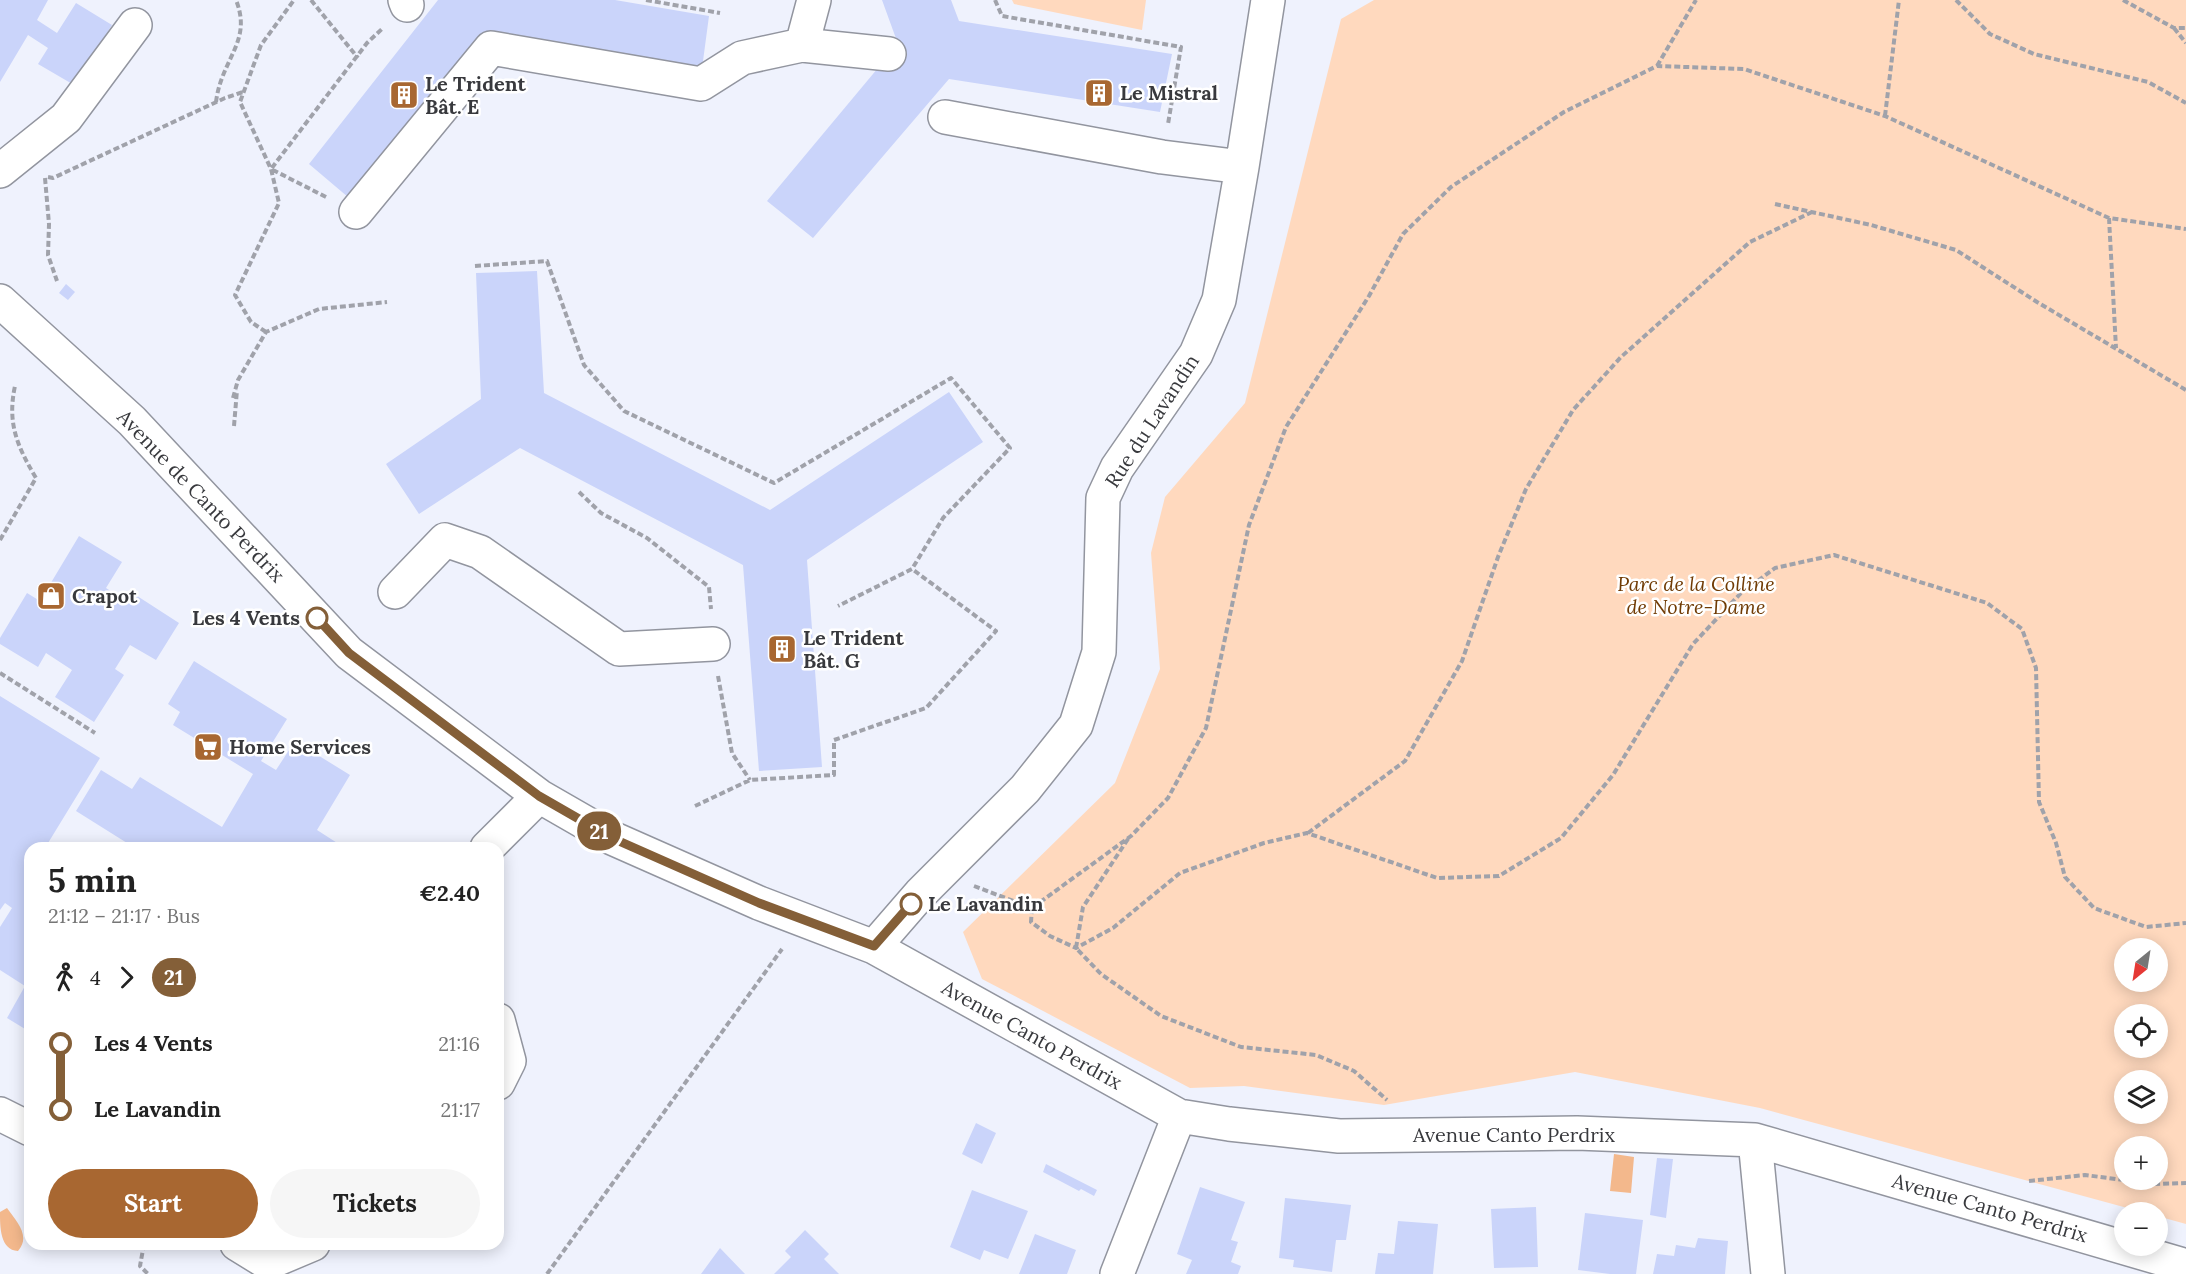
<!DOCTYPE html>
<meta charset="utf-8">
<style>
:root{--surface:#fff;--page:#f6f6f6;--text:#222;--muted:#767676;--accent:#a86731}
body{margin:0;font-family:Lora,serif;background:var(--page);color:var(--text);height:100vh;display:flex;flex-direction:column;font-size:22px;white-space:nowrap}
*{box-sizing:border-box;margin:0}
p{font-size:20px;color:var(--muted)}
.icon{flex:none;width:33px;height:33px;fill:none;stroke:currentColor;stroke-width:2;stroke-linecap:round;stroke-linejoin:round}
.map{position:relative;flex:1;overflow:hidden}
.drawer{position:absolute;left:24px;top:842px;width:480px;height:408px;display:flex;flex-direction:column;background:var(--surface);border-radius:18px;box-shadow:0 3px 15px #0003}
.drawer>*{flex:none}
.badge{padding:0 12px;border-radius:20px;font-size:21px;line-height:39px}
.needle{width:39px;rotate:210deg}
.fabs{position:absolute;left:2114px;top:938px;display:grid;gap:12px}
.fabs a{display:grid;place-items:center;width:54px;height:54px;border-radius:50%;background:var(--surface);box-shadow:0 3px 15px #0003;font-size:30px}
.map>.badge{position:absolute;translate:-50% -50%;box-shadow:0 0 0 3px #fff}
.legs{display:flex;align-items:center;gap:9px;height:66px;padding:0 24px;font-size:20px}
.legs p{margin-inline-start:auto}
.head{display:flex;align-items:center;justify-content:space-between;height:102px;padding:0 24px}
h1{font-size:33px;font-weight:700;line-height:45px}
.cta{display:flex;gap:12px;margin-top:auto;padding:12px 24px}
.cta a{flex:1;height:69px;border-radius:36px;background:var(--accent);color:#fff;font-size:24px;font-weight:700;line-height:69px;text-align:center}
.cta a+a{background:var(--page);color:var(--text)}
ul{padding:0 24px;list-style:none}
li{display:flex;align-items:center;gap:21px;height:66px;font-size:22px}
li i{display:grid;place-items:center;width:9px;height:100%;margin:0 8px;background:currentColor}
li i::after{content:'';width:15px;height:15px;margin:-8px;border:4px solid;border-radius:50%;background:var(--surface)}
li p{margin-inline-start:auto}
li:first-child i{background:linear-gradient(#0000 50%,currentColor 0)}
li:last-child i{background:linear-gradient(currentColor 50%,#0000 0)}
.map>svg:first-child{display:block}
</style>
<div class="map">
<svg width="2186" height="1274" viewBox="0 0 2186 1274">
<rect width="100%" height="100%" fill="#eff2fd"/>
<path fill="#ffd9be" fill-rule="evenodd" d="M1012,0H1146L1142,30L1014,4Z
M1374,0H2186V1224L2157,1216V1212H2142L1760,1108L1575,1072L1384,1105L1244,1086L1190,1088L982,979L963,932L1115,783L1160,669L1151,553L1165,497L1245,403L1341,19ZM2124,948H2157V981H2124ZM2124,1014H2157V1047H2124ZM2124,1080H2157V1113H2124ZM2124,1146H2157V1179H2124Z"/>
<path fill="#f3b88c" d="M1614,1154L1634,1157L1631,1193L1610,1191Z
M7,1208C17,1222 31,1236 18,1251C0,1250 0,1227 0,1212Z"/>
<path fill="#cad4fa" d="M0,0H48L37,20L57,33L76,3L112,25L74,85L38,64L48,48L28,35L0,82Z
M438,0H615L709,16L701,76L489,40L355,203L309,164Z
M882,0H951L959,21L1172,54L1160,112L949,79L813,238L767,201L898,44Z
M537,271L544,393L770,510L949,392L983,442L807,560L822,767L759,771L743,565L520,448L419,514L386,464L481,399L476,273Z
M66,284L75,292L68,300L59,293Z
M79,536L122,562L106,588L126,601L131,592L179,623L156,660L130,645L115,669L124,675L94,722L55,697L72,670L46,653L38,667L0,644V638L27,593L40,601Z
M194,661L287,719L261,761L276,770L295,741L350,775L317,830L345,848H135L76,811L101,770L132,789L140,777L222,827L253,774L173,725L180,712L168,704Z
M0,696L100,758L45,848H30V1032L7,1018L25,986L0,970V927L12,908L5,903L0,910Z
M976,1123L996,1133L982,1164L962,1154Z
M1657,1158L1673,1159L1666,1218L1650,1215Z
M1046,1164L1097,1190L1094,1196L1081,1189L1079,1191L1043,1172Z
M1200,1187L1245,1202L1231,1240L1238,1242L1231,1262L1241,1266L1238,1274H1186L1192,1260L1177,1254Z
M972,1190L1028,1211L1008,1259L984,1250L980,1260L950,1247Z
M1285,1198L1351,1205L1346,1240H1336L1332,1272L1293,1267L1294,1260L1279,1258Z
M1536,1207L1538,1267L1494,1268L1491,1209Z
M1585,1213L1643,1220L1636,1274H1610L1578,1270Z
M1398,1221L1438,1224L1433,1274H1375L1378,1253L1394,1254Z
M805,1230L829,1254L824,1259L839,1274H774L791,1257L785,1251Z
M1035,1234L1076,1250L1067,1274H1019Z
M1698,1238L1728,1241L1725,1274H1653L1657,1254L1674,1256L1676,1245L1695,1248Z
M720,1248L745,1274H701Z"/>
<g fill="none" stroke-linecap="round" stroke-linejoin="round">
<g stroke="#92959f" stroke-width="36">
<path id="minor" d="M405,0L407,5
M802,45L814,0
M945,117L1162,157L1242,167
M0,171L66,118L135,25
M356,212L491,48L701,84L742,58L802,45L889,54
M0,301L132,421L349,653L539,796L612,838L759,903L874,947L1179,1116L1229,1124L1339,1136L1577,1133L1755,1140L2180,1264
M395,592L445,540L480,552L619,649L713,644
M487,848L539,796
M874,947L920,894L1025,789L1076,725L1099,652L1103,498L1117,468L1196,354L1219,300L1242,167L1268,0
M498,1020L509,1061L498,1083
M0,1114L30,1129
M1755,1140L1768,1274
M237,1244L268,1263L313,1244
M1117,1274L1179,1116"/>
</g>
<path stroke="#a0a2aa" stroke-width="4" stroke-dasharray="6 3" stroke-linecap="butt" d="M311,0L358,58
M646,0L720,13
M995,0L1002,16L1181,47L1168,124
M1956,0L1990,34L2034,54L2148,82L2186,103
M2123,0L2174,28H2186
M2174,28L2186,43
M1657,66L1696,0
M216,102C217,94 219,86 222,78C233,49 249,33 236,0
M1885,116L1899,0
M48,177L53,178L225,98L243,92
M45,178L49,224L48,255L57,281
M326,197L271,169L367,43L383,28
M1775,204L1871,225L1956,250L2037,302L2186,390
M2109,218L2116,348
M475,266L547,261L584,365L624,411L774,483L951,378L1010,448L943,518L912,569
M266,332L251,322L235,295L279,203L271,169L240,102L261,45L294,0
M233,398L238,380L266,332L319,309L387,302
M234,426L237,390
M579,492L601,513L647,538L709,587L711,609
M0,540L36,478C17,446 7,423 15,386
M0,673L95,733
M718,676L732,753L750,780
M695,806L750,780L834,775V740L926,708L996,631L912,569L838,606
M1308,833L1405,761L1462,661L1498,557L1526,489L1573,410L1621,357L1750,242L1812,212
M1128,839L1083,907L1076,948L1101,974L1161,1016L1241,1047L1316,1055L1354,1071L1387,1100
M974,886L1032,908L1131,836L1168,798L1206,728L1249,525L1286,427L1369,296L1403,234L1451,187L1564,112L1657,66L1744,69L1885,116L2109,218L2186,229
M1032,908L1031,922L1050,936L1076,948L1113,928L1180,873L1264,843L1307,833L1437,878L1499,876L1561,838L1613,775L1693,644L1740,594L1775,568L1834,555L1987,603L2022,629L2036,668L2039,802L2056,843L2065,877L2094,908L2146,927L2186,923
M2029,1181L2085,1175L2154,1184L2186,1183
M144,1244L140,1266L148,1274
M547,1274L782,949"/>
<use href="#minor" stroke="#fff" stroke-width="33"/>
</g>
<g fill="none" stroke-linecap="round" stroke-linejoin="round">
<g stroke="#fff" stroke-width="14">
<path id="line-1" d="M317,618L349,653L539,796L612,838L759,903L874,946L911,904"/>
</g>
<use href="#line-1" stroke="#845f38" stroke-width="9"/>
</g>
<defs>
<g id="building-square" transform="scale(1.5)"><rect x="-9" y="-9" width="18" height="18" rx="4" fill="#a86731" stroke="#fff"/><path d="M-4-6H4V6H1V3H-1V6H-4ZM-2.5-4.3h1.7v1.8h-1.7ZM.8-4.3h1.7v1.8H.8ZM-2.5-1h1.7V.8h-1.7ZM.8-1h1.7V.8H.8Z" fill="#fff"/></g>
<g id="shop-square" transform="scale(1.5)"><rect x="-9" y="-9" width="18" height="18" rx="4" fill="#a86731" stroke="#fff"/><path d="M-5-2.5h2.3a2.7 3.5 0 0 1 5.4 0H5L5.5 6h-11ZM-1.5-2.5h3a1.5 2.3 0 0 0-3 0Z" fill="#fff"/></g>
<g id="supermarket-square" transform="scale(1.5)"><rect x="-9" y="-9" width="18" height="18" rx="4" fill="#a86731" stroke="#fff"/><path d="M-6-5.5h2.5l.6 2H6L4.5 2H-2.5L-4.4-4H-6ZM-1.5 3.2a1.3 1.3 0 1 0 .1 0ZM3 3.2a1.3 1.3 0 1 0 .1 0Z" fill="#fff"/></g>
</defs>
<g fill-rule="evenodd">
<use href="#building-square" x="1099" y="93"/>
<use href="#building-square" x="404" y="95"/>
<use href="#shop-square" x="51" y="596"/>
<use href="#building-square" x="782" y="649"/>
<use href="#supermarket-square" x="208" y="747"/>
</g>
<g fill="#fff" stroke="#845f38" stroke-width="3">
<circle cx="317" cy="618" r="10"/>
<circle cx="911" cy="904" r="10"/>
</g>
<g text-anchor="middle" stroke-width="5" stroke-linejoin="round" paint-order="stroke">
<g font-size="20" font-weight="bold" fill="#38393d" stroke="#fff" text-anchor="start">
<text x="425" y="91">Le Trident<tspan x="425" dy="23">Bât. E</tspan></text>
<text x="1120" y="100">Le Mistral</text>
<text x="72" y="603">Crapot</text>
<text x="803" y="645">Le Trident<tspan x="803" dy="23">Bât. G</tspan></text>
<text x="229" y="754">Home Services</text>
</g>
<g font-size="20" fill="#38393d" stroke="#fff">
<text transform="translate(1152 421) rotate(-57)" y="7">Rue du Lavandin</text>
<text transform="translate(201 496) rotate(46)" y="7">Avenue de Canto Perdrix</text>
<text transform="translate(1032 1035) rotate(29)" y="7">Avenue Canto Perdrix</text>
<text x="1514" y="1142">Avenue Canto Perdrix</text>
<text transform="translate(1990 1208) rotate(16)" y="7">Avenue Canto Perdrix</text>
</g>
<g font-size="20" font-style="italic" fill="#703b04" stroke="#fff">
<text x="1696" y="591">Parc de la Colline<tspan x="1696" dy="23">de Notre-Dame</tspan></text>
</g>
<g font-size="20" font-weight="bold" fill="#38393d" stroke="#fff" text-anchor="end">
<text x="300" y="625">Les 4 Vents</text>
<text x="928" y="911" text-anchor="start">Le Lavandin</text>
</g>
</g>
</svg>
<div class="fabs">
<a><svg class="needle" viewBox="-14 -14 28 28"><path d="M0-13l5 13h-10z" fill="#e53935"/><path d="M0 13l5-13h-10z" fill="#767676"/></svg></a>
<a><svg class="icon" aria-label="locate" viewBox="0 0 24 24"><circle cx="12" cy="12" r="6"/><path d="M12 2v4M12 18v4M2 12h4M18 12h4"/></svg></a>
<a><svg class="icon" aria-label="layers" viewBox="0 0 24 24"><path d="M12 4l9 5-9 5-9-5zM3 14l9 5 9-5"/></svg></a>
<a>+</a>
<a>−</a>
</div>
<b class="badge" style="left:599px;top:831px;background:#845f38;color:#fff">21</b>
<section class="drawer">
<div class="head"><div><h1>5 min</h1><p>21:12 – 21:17 · Bus</p></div><b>€2.40</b></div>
<div class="legs"><svg class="icon" aria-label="walk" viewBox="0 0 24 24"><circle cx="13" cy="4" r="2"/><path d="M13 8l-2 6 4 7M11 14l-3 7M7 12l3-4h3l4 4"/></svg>4<svg class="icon" aria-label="forward" viewBox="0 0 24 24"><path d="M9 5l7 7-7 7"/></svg><b class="badge" style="background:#845f38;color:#fff">21</b></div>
<ul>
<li><i style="color:#845f38"></i><b>Les 4 Vents</b><p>21:16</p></li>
<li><i style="color:#845f38"></i><b>Le Lavandin</b><p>21:17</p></li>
</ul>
<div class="cta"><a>Start</a><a>Tickets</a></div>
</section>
</div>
